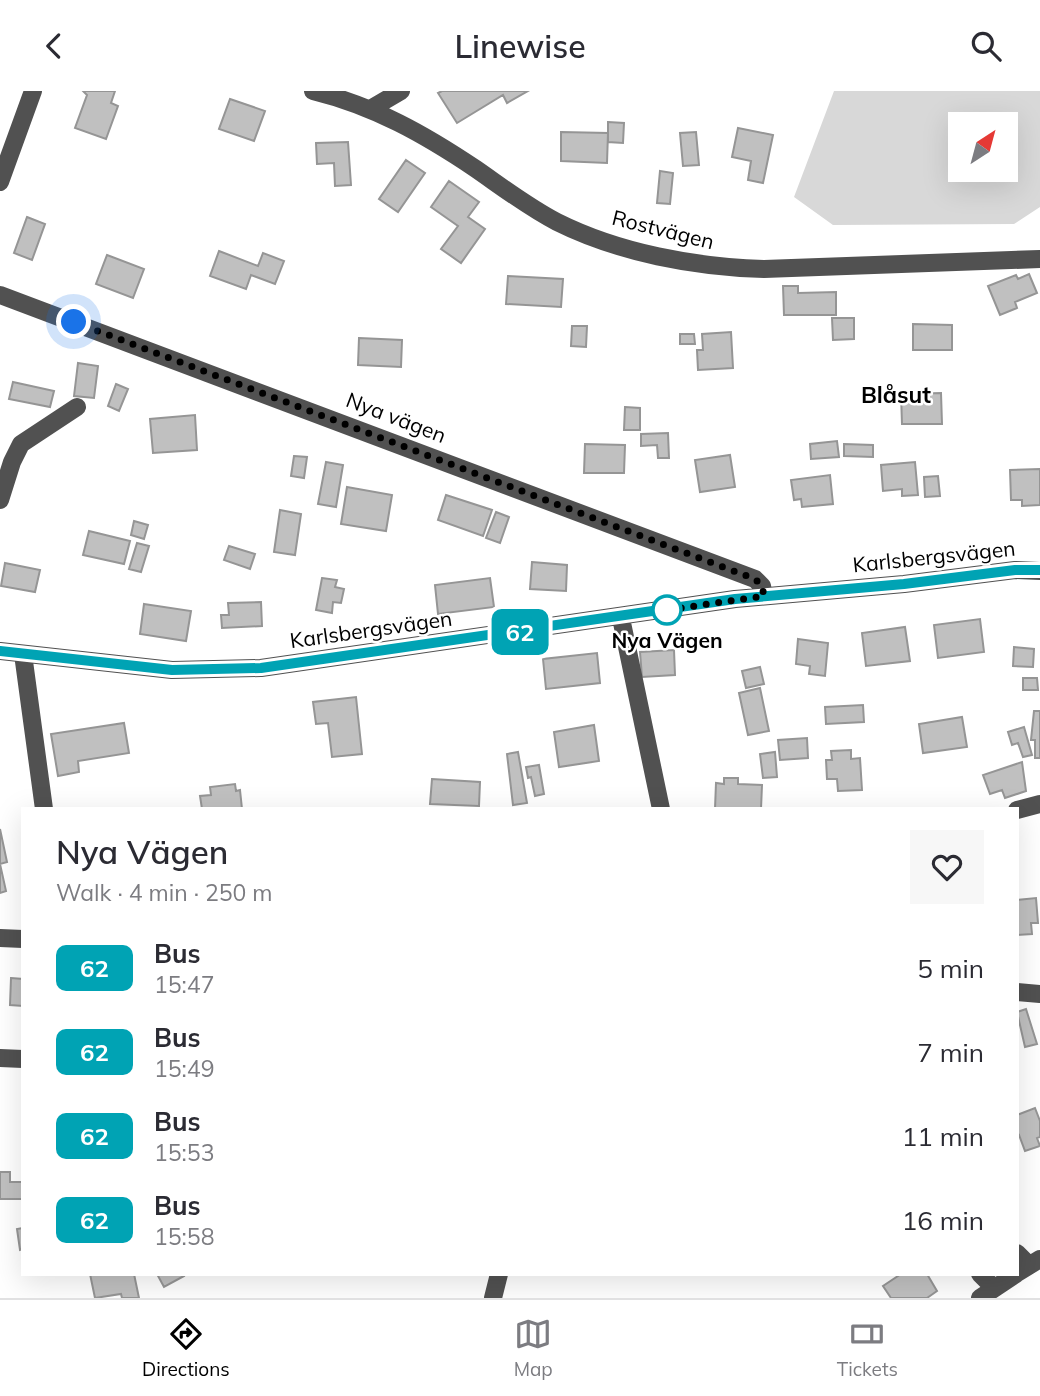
<!DOCTYPE html>
<meta charset="utf-8">
<style>
:root{--surface:#fff;--page:#f7f7f7;--text:#2b2b33;--muted:#7c7c81;--line:#e1e1e2;--accent:#000}
body{margin:0;font-family:Mulish,sans-serif;background:var(--page);color:var(--text);height:100vh;display:flex;flex-direction:column;font-size:26px;white-space:nowrap}
*{box-sizing:border-box;margin:0}
p{font-size:23px;color:var(--muted)}
.icon{flex:none;width:38px;height:38px;fill:none;stroke:currentColor;stroke-width:2;stroke-linecap:round;stroke-linejoin:round}
.map{position:relative;flex:1;overflow:hidden}
.sheet{position:absolute;left:21px;top:716px;width:998px;height:469px;display:flex;flex-direction:column;background:var(--surface);border-radius:0px;box-shadow:0 7px 28px #0002}
.sheet>*{flex:none}
.badge{padding:0 14px;border-radius:10px;font-size:24px;line-height:46px}
.needle{width:46px;rotate:36deg}
.controls{position:absolute;left:948px;top:21px;display:grid;gap:14px}
.controls a{display:grid;place-items:center;width:70px;height:70px;border-radius:0px;background:var(--surface);box-shadow:0 7px 28px #0002;font-size:35px}
.you{position:absolute;width:35px;height:35px;margin:-18px;border:5px solid #fff;border-radius:50%;background:#1a73e8;box-shadow:0 0 0 10px #1a73e833}
.map>.badge{position:absolute;translate:-50% -50%;box-shadow:0 0 0 4px #fff}
.round{display:grid;place-items:center;flex:none;width:74px;height:74px;border-radius:0px;background:var(--page)}
.headline{display:flex;align-items:center;justify-content:space-between;height:119px;padding:0 35px}
h1{font-size:33px;font-weight:600;line-height:52px}
ul{padding:0;list-style:none}
li{display:flex;align-items:center;gap:21px;height:84px;padding:0 35px}
li div{flex:1}
li b{display:block;font-size:26px}
li em{font-style:normal}
li .badge{min-width:77px;font-weight:700;text-align:center}
header{display:flex;justify-content:space-between;align-items:center;height:91px;padding:0 35px;background:var(--surface);font-size:32px;font-weight:600}
.dock{display:flex;justify-content:space-around;align-items:center;height:98px;border-top:2px solid var(--line);background:var(--surface);font-size:19px;color:var(--muted)}
.dock a{display:grid;justify-items:center;gap:4px}
.dock .current{color:var(--accent)}
.map>svg:first-child{display:block}
</style>
<header><svg class="icon" aria-label="back" viewBox="0 0 24 24"><path d="M15 5l-7 7 7 7"/></svg>Linewise<svg class="icon" aria-label="search" viewBox="0 0 24 24"><circle cx="10" cy="10" r="6"/><path d="M15 15l6 6"/></svg></header>
<div class="map">
<svg width="1040" height="1207" viewBox="0 0 1040 1207">
<rect width="100%" height="100%" fill="#fff"/>
<path fill="#d8d8d8" fill-rule="evenodd" d="M834,0H1040V116L1014,133L833,134L794,106ZM961,33H1006V79H961Z"/>
<path fill="#c0c0c0" stroke="#959595" stroke-width="2" d="M83,0H115L111,12L118,15L106,48L75,37L87,4Z
M442,0H528L507,12L503,4L457,32L438,2Z
M230,8L265,20L254,50L219,38Z
M608,31L624,32L623,52L608,51Z
M738,37L773,44L763,92L748,89L751,70L732,66Z
M561,41L608,42L607,72L561,70Z
M696,41L699,74L683,75L680,42Z
M348,51L351,94L335,95L334,72L317,73L316,52Z
M406,69L425,82L398,121L379,108Z
M660,80L673,82L670,113L657,112Z
M449,90L479,111L468,126L485,138L461,172L441,158L458,135L431,116Z
M27,126L45,133L32,169L14,162Z
M219,160L258,175L263,162L284,170L275,193L251,184L246,198L210,185Z
M107,164L144,178L133,207L96,193Z
M1029,183L1037,202L1015,211L1017,217L1000,224L988,195L1016,184L1018,188Z
M508,185L563,188L561,216L506,213Z
M783,195H798V202L836,201V224H784Z
M832,227H854V248L833,249Z
M913,233L952,234V259H913Z
M572,235H587L586,256L571,255Z
M731,241L733,277L698,279L697,259H703L702,243Z
M680,243H694L695,253H680Z
M359,247L402,249L401,276L358,274Z
M78,272L98,275L94,307L74,305Z
M13,291L54,300L50,316L9,308Z
M116,293L128,298L119,320L108,315Z
M941,302L942,333H902L901,303Z
M625,316L640,317V339H624Z
M195,324L197,359L153,362L150,328Z
M668,342L669,367H658L657,354L641,355V343Z
M837,350L839,366L811,368L810,353Z
M585,353L625,354L624,382H584Z
M844,353L873,354V366L844,365Z
M730,364L735,396L700,401L695,369Z
M294,365L307,366L304,387L291,385Z
M326,371L343,374L336,416L318,413Z
M915,371L918,404L902,405V398L883,400L881,374Z
M1040,378V414L1022,415V409H1011L1010,379Z
M830,384L833,413L802,416L801,408L794,409L791,389Z
M938,385L940,405L925,406L924,386Z
M347,396L392,404L386,440L341,433Z
M446,404L492,419L483,445L438,429Z
M280,419L301,423L295,464L274,461Z
M496,421L509,426L500,452L486,447Z
M134,430L148,434L144,448L131,444Z
M89,440L130,450L124,473L83,464Z
M137,452L149,455L141,481L129,478Z
M229,455L255,463L250,478L224,469Z
M532,471L567,474L566,500L530,498Z
M5,472L40,479L35,501L1,495Z
M322,487L337,489L335,496L344,498L341,512L333,511L332,522L316,519Z
M490,487L494,516L438,523L435,494Z
M261,511L262,535L222,537L221,524H229L228,512Z
M144,513L191,520L186,550L140,543Z
M980,528L984,561L938,567L934,534Z
M905,536L910,570L866,575L862,542Z
M798,548L828,552L825,585L809,583L810,575L796,573Z
M1014,556L1034,558L1033,576L1013,575Z
M674,559L675,584L642,586L640,561Z
M597,562L600,592L546,598L543,568Z
M760,576L764,593L746,597L742,580Z
M1023,587H1037L1038,599H1023Z
M760,597L769,640L748,644L739,602Z
M356,606L362,663L332,666L328,632L316,633L313,611Z
M863,614L864,631L826,633L825,616Z
M1034,620H1040V667H1035V649H1031Z
M962,626L967,656L923,662L919,633Z
M124,632L129,662L78,670L79,681L58,685L51,643Z
M594,634L599,670L559,676L554,641Z
M1024,636L1032,664L1023,666L1018,652L1012,654L1008,641Z
M807,647L808,667L780,669L778,649Z
M851,659V668L860,667L862,699L838,700L837,688H827L826,669H832L831,660Z
M518,661L527,712L513,714L507,663Z
M775,661L777,686L763,687L760,663Z
M1022,671L1026,700L1005,707L1002,699L990,703L983,684Z
M539,674L544,703L535,705L531,686L528,687L526,676Z
M724,687H738V693L762,694L761,718H715L716,692L724,693Z
M432,688L480,691L479,715L430,713Z
M235,693L236,700L240,699L242,718H202L200,705L211,704L210,696Z
M0,738L7,771L0,773Z
M0,773L6,800L0,802Z
M1036,807L1038,832H1031L1032,843L1017,844V809Z
M11,887L23,888V915L10,914Z
M1026,918L1037,953L1025,956L1017,921Z
M1035,1017L1040,1030V1046L1037,1047L1040,1055L1025,1060L1019,1044L1017,1045V1024Z
M0,1081H10V1091H23V1108H0Z
M23,1137V1158L20,1159L17,1138Z
M90,1183H134L139,1207H122L121,1203L95,1207Z
M157,1183H183L184,1185L164,1196Z
M901,1183H927L937,1200L927,1207H891L883,1195Z"/>
<g fill="none" stroke-linecap="round" stroke-linejoin="round">
<path stroke="#515151" stroke-width="18" d="M313,0C374,15 424,43 476,78C502,96 528,116 557,131C619,162 695,176 764,178L1040,168
M372,17L401,0
M0,91L33,0
M0,204L755,488L762,495L764,505
M0,409L12,371L21,353L77,316
M621,527L661,718
M0,560L172,579L261,577L735,508L904,493L1015,479L1040,480
M23,563L44,718
M1017,719L1040,713
M0,847L23,848
M1017,901L1040,903
M0,967L23,968
M1017,1162L1029,1174
M1017,1182L1040,1168
M980,1183L994,1197
M493,1207L499,1183
M980,1207L1016,1183"/>
</g>
<g fill="none" stroke-linecap="round" stroke-linejoin="round">
<g stroke="#fff" stroke-width="16">
<path id="line" d="M0,560L172,579L261,577L735,508L904,493L1015,479H1040"/>
</g>
<use href="#line" stroke="#00a3b4" stroke-width="10"/>
<path stroke="#000" stroke-width="7" stroke-dasharray="0 12.6" d="M74,231L755,488L762,495L764,505L667,519"/>
</g>
<circle fill="#fff" stroke="#00a3b4" stroke-width="3.5" cx="667" cy="519" r="14"/>
<g text-anchor="middle" stroke-width="5" stroke-linejoin="round" paint-order="stroke">
<g font-size="21" fill="#000" stroke="#fff">
<text transform="translate(663 139) rotate(14)" y="7">Rostvägen</text>
<text transform="translate(396 327) rotate(21)" y="7">Nya vägen</text>
<text transform="translate(934 466) rotate(-6)" y="7">Karlsbergsvägen</text>
<text transform="translate(371 539) rotate(-8)" y="7">Karlsbergsvägen</text>
</g>
<g font-size="21" font-weight="bold" fill="#000" stroke="#fff">
<text x="667" y="557">Nya Vägen</text>
</g>
<g font-size="23" font-weight="bold" fill="#000" stroke="#fff">
<text x="896" y="312">Blåsut</text>
</g>
</g>
</svg>
<div class="controls">
<a><svg class="needle" viewBox="-14 -14 28 28"><path d="M0-13l5 13h-10z" fill="#e53935"/><path d="M0 13l5-13h-10z" fill="#7c7c81"/></svg></a>
</div>
<div class="you" style="left:74px;top:231px"></div>
<b class="badge" style="left:520px;top:541px;background:#00a3b4;color:#fff">62</b>
<section class="sheet">
<div class="headline"><div><h1>Nya Vägen</h1><p>Walk · 4 min · 250 m</p></div><a class="round"><svg class="icon" aria-label="heart" viewBox="0 0 24 24"><path d="M12 20l-8-8c-3-5 5-10 8-4 3-6 11-1 8 4z"/></svg></a></div>
<ul>
<li><span class="badge" style="background:#00a3b4;color:#fff">62</span><div><b>Bus</b><p>15:47</p></div><em>5 min</em></li>
<li><span class="badge" style="background:#00a3b4;color:#fff">62</span><div><b>Bus</b><p>15:49</p></div><em>7 min</em></li>
<li><span class="badge" style="background:#00a3b4;color:#fff">62</span><div><b>Bus</b><p>15:53</p></div><em>11 min</em></li>
<li><span class="badge" style="background:#00a3b4;color:#fff">62</span><div><b>Bus</b><p>15:58</p></div><em>16 min</em></li>
</ul>
</section>
</div>
<nav class="dock">
<a class="current"><svg class="icon" aria-label="directions" viewBox="0 0 24 24"><path d="M12 3l9 9-9 9-9-9zM9 14v-3h6M13 9l2 2-2 2"/></svg>Directions</a>
<a><svg class="icon" aria-label="map" viewBox="0 0 24 24"><path d="M3 6l6-2 6 2 6-2v14l-6 2-6-2-6 2zM9 4v14M15 6v14"/></svg>Map</a>
<a><svg class="icon" aria-label="tickets" viewBox="0 0 24 24"><path d="M3 7h18v10H3zM15 7v10"/></svg>Tickets</a>
</nav>
